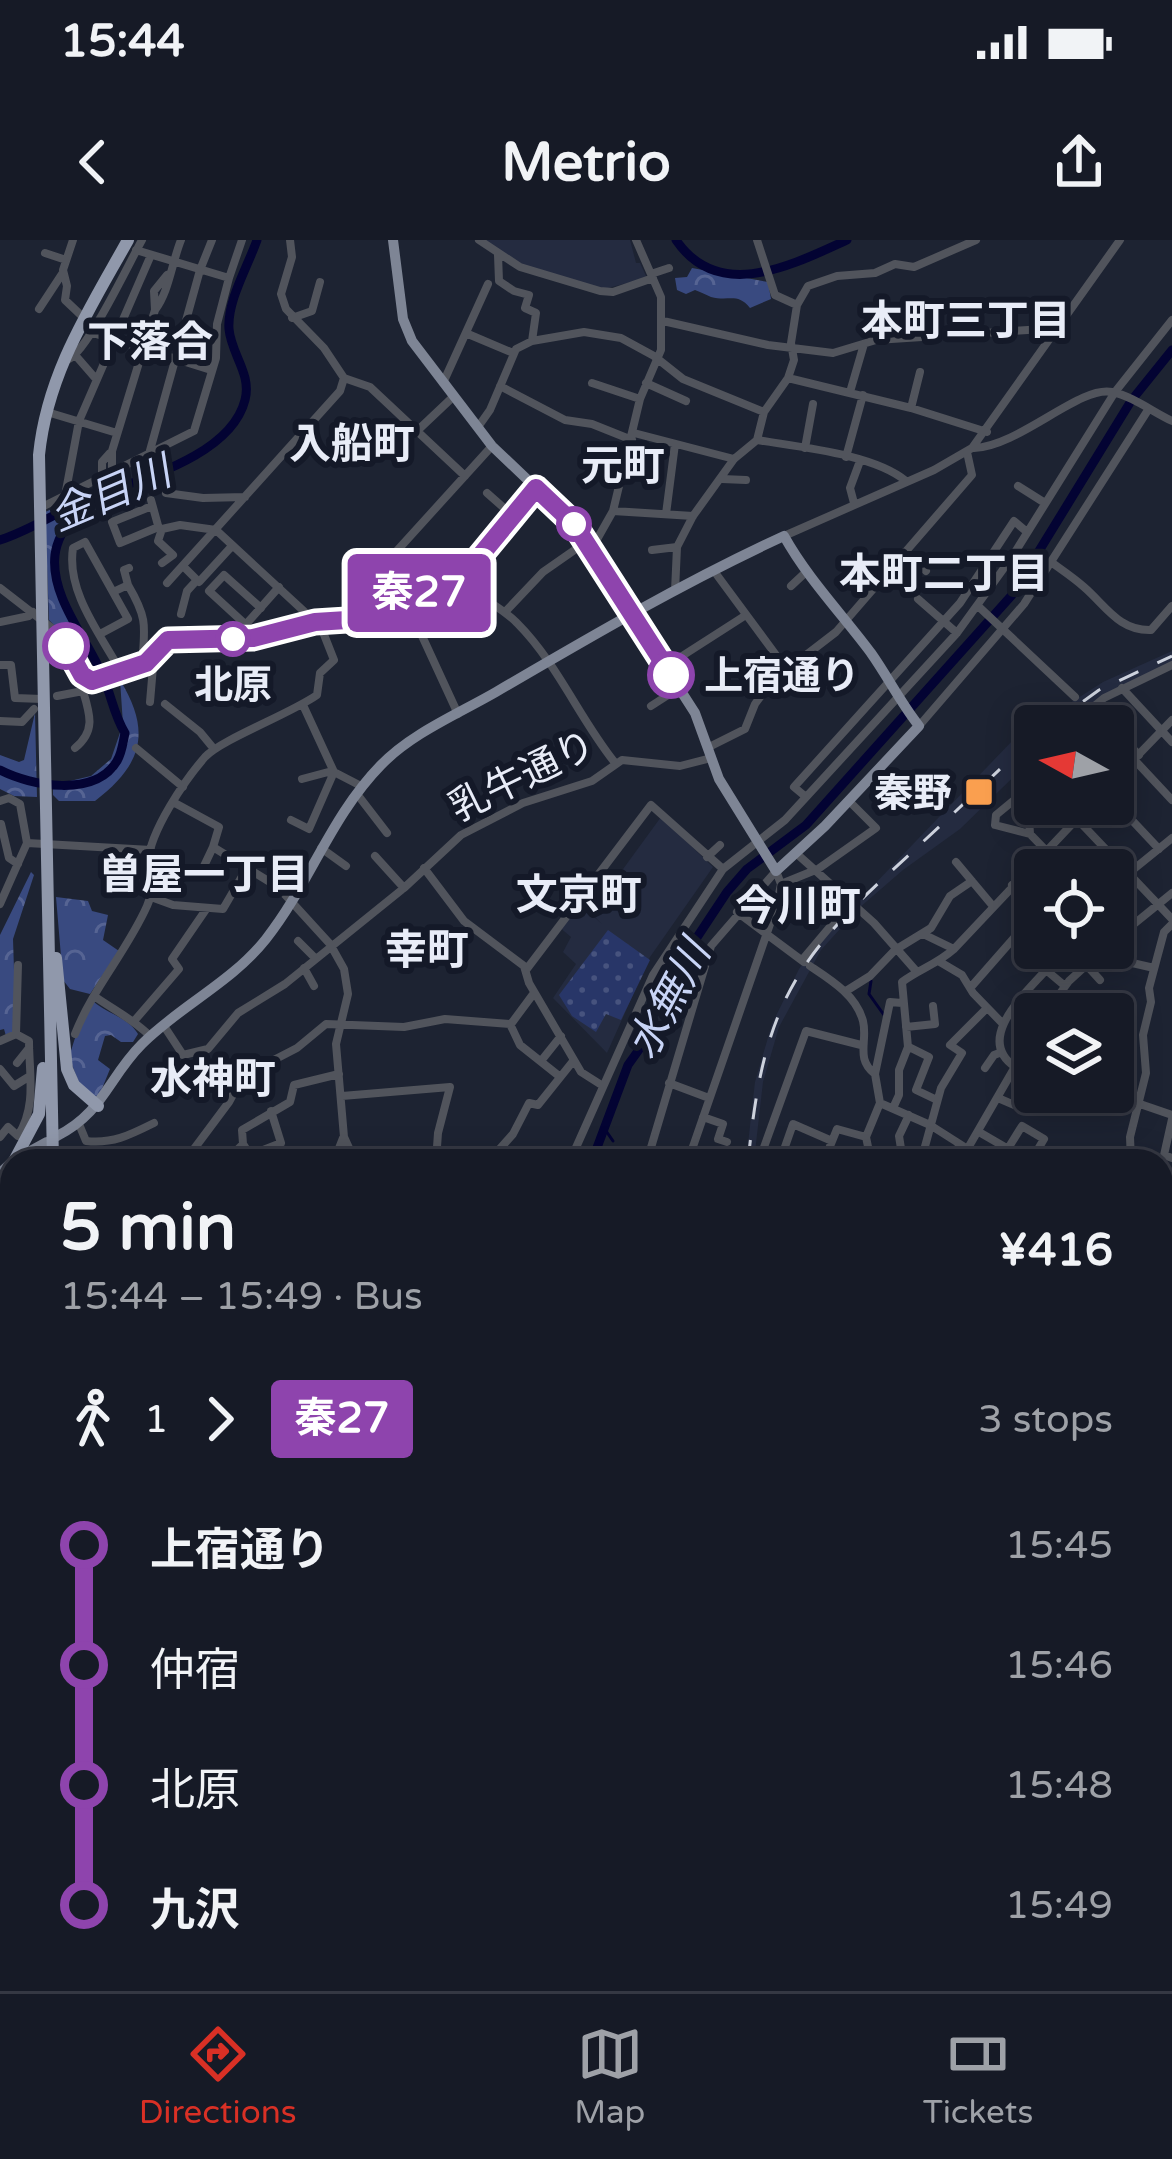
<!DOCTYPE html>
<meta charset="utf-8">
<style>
:root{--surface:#161a26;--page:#232732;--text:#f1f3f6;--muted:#9ea1a7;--line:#353843;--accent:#d93025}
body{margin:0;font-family:"Varela Round","Noto Sans JP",sans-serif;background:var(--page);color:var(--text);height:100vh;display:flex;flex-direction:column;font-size:45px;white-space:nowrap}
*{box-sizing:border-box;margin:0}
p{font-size:39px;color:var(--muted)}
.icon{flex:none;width:66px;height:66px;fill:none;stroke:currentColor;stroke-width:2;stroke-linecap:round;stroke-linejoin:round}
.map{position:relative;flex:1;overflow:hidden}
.details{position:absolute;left:0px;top:909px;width:1173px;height:843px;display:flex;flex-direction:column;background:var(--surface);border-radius:36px 36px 0 0;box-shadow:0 6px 30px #0003,0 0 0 3px var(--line)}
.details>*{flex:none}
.badge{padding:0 24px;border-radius:9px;font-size:42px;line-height:78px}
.needle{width:78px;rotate:278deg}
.fabs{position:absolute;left:1014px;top:465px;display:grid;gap:24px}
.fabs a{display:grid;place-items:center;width:120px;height:120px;border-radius:12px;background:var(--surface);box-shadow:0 6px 30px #0003,0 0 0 3px var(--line);font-size:60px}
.map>.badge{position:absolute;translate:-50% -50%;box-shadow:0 0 0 6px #fff}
.legs{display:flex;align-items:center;gap:18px;height:132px;padding:0 60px;font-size:39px}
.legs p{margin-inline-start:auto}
.headline{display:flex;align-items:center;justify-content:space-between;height:204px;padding:0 60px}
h1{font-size:66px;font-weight:700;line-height:90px}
ul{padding:0 60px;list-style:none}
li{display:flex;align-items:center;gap:42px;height:120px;font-size:45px}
li i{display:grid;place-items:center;width:18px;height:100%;margin:0 15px;background:currentColor}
li i::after{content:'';width:30px;height:30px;margin:-15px;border:9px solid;border-radius:50%;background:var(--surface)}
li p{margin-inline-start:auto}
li:first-child i{background:linear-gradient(#0000 50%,currentColor 0)}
li:last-child i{background:linear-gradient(currentColor 50%,#0000 0)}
.status{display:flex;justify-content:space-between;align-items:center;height:84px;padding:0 60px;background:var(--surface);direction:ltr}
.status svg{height:33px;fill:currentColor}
header{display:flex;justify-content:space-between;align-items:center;height:156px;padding:0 60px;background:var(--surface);font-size:54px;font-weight:700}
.dock{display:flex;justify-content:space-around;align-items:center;height:168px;border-top:3px solid var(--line);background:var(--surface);font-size:33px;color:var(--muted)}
.dock a{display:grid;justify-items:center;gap:6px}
.dock .active{color:var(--accent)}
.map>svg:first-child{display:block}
</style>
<div class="status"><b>15:44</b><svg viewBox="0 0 49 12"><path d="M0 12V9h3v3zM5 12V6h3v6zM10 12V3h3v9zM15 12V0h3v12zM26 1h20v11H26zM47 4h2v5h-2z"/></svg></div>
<header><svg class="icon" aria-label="back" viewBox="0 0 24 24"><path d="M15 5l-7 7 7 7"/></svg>Metrio<svg class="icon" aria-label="share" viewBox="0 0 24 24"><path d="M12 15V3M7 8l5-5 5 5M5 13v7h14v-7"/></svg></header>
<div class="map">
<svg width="1172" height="1751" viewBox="0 0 1172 1751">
<defs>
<pattern id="forest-crowns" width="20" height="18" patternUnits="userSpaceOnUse" patternTransform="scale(3)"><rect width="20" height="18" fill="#394a80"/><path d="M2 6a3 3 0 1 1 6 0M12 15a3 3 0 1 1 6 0" fill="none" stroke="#566493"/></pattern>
<pattern id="park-dots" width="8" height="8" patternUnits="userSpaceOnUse" patternTransform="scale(3)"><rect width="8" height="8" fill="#283668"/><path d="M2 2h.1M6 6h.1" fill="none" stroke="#47537e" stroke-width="1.8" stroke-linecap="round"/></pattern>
</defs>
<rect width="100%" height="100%" fill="#1d2332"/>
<path fill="#242b40" d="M482,0H630L636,23H640L647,38L604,49L519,24Z
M1172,411V423L1100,457L1067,486H1035V516L960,589L903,630L859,668L821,710L779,787L763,842L754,921H746L755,842L772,784L799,729L818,703L1014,499L1103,442Z
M661,577L713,627L650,717L607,813L553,758L576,724L563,712L571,697L558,686L578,663L602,684L591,673Z"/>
<path fill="url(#forest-crowns)" d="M692,28L768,42L771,59L750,68C737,52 729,62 711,57C706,55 701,52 695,50L686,54L677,50L675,38L687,37Z
M63,259L70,263V268C41,316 56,341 72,390L67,398L49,380L45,272L59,266Z
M120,440C152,492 142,525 95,561H59L53,555V545L91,536L111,519L123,484Z
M35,473L37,557L14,556L0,549V515L19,522L24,520Z
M31,632L34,635L13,699L16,793L6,796L4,789L0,790V695Z
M56,657L88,661L92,671L108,675L103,700L119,711L90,754L70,749L63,740Z
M93,761C107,774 128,777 138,794L133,802H121L111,795L105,796L98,820L110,829L99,856L92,857L81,848L69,817L82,776Z"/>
<path fill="url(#park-dots)" d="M608,690L650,720L621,780L606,774L596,792L572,776L559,755Z"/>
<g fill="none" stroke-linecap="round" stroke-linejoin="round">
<path stroke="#030333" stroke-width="3" d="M871,741L869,754L884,775
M604,888L613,901
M626,914L632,921
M1161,957L1172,952
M1161,998L1172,1004
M1161,1200L1164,1202L1172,1193"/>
<path stroke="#030333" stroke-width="9" d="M676,0C719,63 792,25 847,0
M0,300C29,291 55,273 84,261C131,241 230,219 245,160C252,134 231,114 229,89C227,61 248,26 257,0
M0,530C31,546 95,558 117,521C122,513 123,502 125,493C114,475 112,458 104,439C89,401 50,358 55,315C57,296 71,279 80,263
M592,921L628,825L643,804L653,775L682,720L727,652L747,629L806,585L1012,355L1131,161L1172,110
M1161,1732L1172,1713
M97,1751L106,1740
M1132,1751L1146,1740"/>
<path stroke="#51545c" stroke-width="8" d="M73,0L63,30L67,46L65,60L84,78
M290,0L292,17L281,54L286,69L324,108L344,138L370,147L465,236
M479,0L520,27L600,51L613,52L653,38
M757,0L775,55L797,65
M136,10L229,38
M45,13L66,20
M498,15L499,41L514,51L529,55L525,68L536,73L532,101
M651,34L669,28
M39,69L62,34
M155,70L154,51L167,35
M292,78L312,71L320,42
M663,81L768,105L833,113L876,100L1059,88
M93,93L211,130
M468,94L513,113
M76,116L96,139
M69,119C89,108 128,25 142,0
M788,138L911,168L987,192
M443,143L488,44
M592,143L640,159
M646,143L686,161
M500,146L565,180L592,184L632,200
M850,152L864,104
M911,168L920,132
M47,172L117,193
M478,187L490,170L516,109L532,101L584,92L621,98L654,116L683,139L764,172
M417,191L454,156
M634,193L734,219
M757,200C799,207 874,214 906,241
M805,208L813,164
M974,208C1020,206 1080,145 1112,152C1132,156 1153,172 1172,181
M149,214L200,30L212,0
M846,217L863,155
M112,233V211L155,70C169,52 172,22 181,0
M102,239V222L110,213
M722,239L746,240
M1018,246L1045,263
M166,253L203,258L245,257
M487,253L512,275
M65,256L79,181L151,15
M151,260L159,289
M854,263L850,248L860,221
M44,266L194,191L216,118L217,84L229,38L242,0
M152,266L112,282L120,303L156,288L162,289
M613,271L693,276
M666,274L675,204
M784,296L934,230L972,208L1120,0
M591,310L613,271L640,159L661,110V57L636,0
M652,310L677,307
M904,312L926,331
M1051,322C1062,330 1074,338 1084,347C1106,366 1119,391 1151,390L1172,366
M183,326L199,342L232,306
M714,331L787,430
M458,336C474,357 499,364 517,383C558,424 580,480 616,524
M167,343L340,151L344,138
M128,345L124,330L129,328
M791,346L806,332
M0,348L53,389L82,435L92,441L146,423L168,401L253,398L315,382L347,380L445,343L475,322L536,247
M428,350L394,314L492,206
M675,351L677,307L693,276L734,219L757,200L764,172L788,138L794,120L791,103L797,65L808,46L837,36L875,33L895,24L914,27L976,0
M113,352L128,345C148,379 145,386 142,424
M405,359L458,474
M918,359L957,393
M978,366L1075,457
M505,372L543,332L586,302
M181,374L187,351L197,340
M0,382L29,376L33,372
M245,384L209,351L224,335L261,368
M100,394L128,379L85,302L73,308C66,352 101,395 121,432
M233,399L279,347
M0,425H11L15,458L42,459
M665,427L746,375
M1122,448L1172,502
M57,456L83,451
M150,462L154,415
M165,464L200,492L214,509
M303,465L334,532L361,546
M651,466L679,448
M1094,466L1111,486
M1090,472L1103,486
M0,481L22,482L34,469
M919,486L1024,364L1148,170
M1070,486L1104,458L1172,425
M1113,488L1139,515
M1113,497L1172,560
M709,507L745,489L755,464L771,442L836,392L972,235L967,212
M75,508C96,491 90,474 83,451L89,440
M136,508L183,547
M1113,509L1129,525
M302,539L332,531
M1113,541L1172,480
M357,554L387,593
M806,557L794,547L960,363L1014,281L1027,292
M1113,560L1159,609
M0,561L9,558L20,564L27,603L0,664
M173,562L219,587L213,607L278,647L330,704L344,729L348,754L336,804L344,897L355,921
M1077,579L1172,679
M291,580L309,589L334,532
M1,584L9,618L18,624
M1030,594L1028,562L1019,556L996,575L995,585L1030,594L1065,630
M27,603L151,610
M321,608L346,626
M797,614L874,683L917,732
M375,616L404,648
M707,617L720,605
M956,622L992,665
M204,626L213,607
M424,628L464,681L524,726L529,743L581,832L603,846
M1129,633L1172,598
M781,644L818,629L876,588L849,561
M1012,645L1035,669
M151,657L173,665L223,669L248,626
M737,672L804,722
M1113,679L1125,691
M923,694L954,709
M298,701L315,718
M1113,701L1172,653
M1071,708L1100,740
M1106,708L1115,719L1154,728
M802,720L850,663
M940,722L962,735L973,753L1003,784
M810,726C831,740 856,755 863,781C868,801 855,819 875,834
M304,728L314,746
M526,730L651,565L723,629
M971,747L1035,674
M846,751L870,736L895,710L931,688L950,656L972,641
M94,756C114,770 133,779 150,796
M1045,774L1069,741L1105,708
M135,780L179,729L172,719L207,668
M511,784L534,753
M164,786L183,815L208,809L238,773L285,744L404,648L461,595L523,563L592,541L622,520L680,526L711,518
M906,787L935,784L933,766
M16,794L18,725
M75,794C93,748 127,711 147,666C156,647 147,640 148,622C150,591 185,540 205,517C222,499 290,474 317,455L320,433L334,420L321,387L216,290L180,285L162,289L158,301L173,315L162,323
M0,801L16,794L29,801C29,834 37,866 18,896L8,887L0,897
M909,807L929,817L916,850L937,860
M1024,813L1035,819
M541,821L561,796
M17,823L29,808
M1015,827C974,799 1025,754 1046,730L1065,746
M985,828L994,815L1002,812
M0,829L14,846L30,836
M669,843L709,858
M1105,852L1172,875
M342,856L450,847L438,893L436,921
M998,858L1019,867L1035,850
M880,863L930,885L963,906
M893,868L899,855V830L908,807L902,742C920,729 937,724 954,709L1091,564
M703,877L723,884L718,899L727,902
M1172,879L1164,915L1172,918
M79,884L86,901C113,904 130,895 154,883
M979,892L1029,921
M243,904L250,915L281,903L271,871
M1007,910L1022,886L1044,899L1031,921
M827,914L844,921
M690,915L703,921
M185,921L229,862L243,836L297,808L326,784L404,787L445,779L510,784L520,805L559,836
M226,921L243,904L242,890L290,862L294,845L339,834
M334,921L343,898
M489,921L513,894L529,863L538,865L574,820
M570,921L653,735L723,629L785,580L957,393L1012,317L1115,152L1172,80
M647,921L711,706L776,631L781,644L777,664L688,921
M759,921L806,791L861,805
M780,921L793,884L832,901
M802,921L804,916L816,921
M824,921L837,889L866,897
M871,921L866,897L880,863L875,834L890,762L902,763
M903,921L899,896L909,875
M921,921L941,848L962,813L950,805L987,768
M950,921L957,909L968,908L1035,792
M1131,921L1130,897L1146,833L1143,795L1151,762L1149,748L1164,692L1172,684
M1161,1019L1168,1006
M0,1102L12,1087
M1161,1207L1168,1217L1161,1279
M0,1212L12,1217
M0,1261L12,1262
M1161,1307L1172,1311
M0,1361L12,1341
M0,1389L12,1396
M1161,1446L1172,1450
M0,1478L12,1486
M1161,1531L1172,1493
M0,1610L12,1591
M1161,1634L1172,1645
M1172,1726L1169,1732L1172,1735
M167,1740L182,1751
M217,1740L245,1751
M559,1740L560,1751
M630,1740V1751
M657,1740L660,1744L665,1740
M678,1740L690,1751
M710,1740V1751
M722,1740L736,1746
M896,1740L910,1751
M931,1740L939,1746
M29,1751L37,1740
M68,1751L77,1740
M134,1751L143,1740
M225,1751L230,1740
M347,1751V1740
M861,1751L871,1740"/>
<path stroke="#7e8595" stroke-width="10" d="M57,896C103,873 108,838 142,804C180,766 232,742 266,699C310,643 331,576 381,525C412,493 458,474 496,452C590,397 684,342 784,296C808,339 842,374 871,413C888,437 900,462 919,486L825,586L776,631L719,539L695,473L574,284L492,206L412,101L403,79L393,0
M16,919L47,902
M0,933L12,922
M1161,1682L1172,1678
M991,1751L1001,1740"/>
<path stroke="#9098ab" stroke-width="12" d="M56,718L67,829L74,845L98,866
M14,921L39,874L43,828
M53,921L39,215C47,134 89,70 128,0
M262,1740L266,1751"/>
<path stroke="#cdd2dd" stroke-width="3" stroke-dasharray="21 21" stroke-linecap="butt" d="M1049,486L1099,450L1172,416
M748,921C754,867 760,817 782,767C812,698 872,650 926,599C963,565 998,530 1035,497
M706,1740V1751"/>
</g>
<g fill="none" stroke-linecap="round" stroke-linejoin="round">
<g stroke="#fff" stroke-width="27">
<path id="line-1" d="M66,406L82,435L92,441L146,423L168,400L253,398L315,382L347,380L445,344L475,322L536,248L574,284L671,435"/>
</g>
<use href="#line-1" stroke="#8e44ad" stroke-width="18"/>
</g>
<g fill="#fff" stroke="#8e44ad" stroke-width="6">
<circle cx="574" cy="284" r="15"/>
<circle cx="233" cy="399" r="15"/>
<circle cx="66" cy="406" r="21"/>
<circle cx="671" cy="435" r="21"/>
</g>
<rect fill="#fa9f4f" stroke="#141928" stroke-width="4.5" x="964" y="537" width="30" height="30" rx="6"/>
<g text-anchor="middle" stroke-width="12" stroke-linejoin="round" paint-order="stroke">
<g font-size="39" font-weight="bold" fill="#e8ecf7" stroke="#141928" text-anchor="start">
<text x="704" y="449">上宿通り</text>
<text x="233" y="458" text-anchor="middle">北原</text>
</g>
<g font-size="39" fill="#e8ecf7" stroke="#141928">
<text transform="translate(522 535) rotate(-26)" y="14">乳牛通り</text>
</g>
<g font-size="39" font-weight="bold" fill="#e8ecf7" stroke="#141928" text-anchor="end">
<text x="952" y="566">秦野</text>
</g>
<g font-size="42" font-weight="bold" fill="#e8ecf7" stroke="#141928">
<text x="966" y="95">本町三丁目</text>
<text x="150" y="116">下落合</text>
<text x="352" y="218">入船町</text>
<text x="623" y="240">元町</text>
<text x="944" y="348">本町二丁目</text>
<text x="204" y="649">曽屋一丁目</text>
<text x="579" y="669">文京町</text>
<text x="798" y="680">今川町</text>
<text x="427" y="724">幸町</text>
<text x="213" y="853">水神町</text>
</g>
<g font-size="42" font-style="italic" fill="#c8d4f6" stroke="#141928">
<text transform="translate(110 253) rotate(-23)" y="15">金目川</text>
<text transform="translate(668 759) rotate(-62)" y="15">水無川</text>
</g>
</g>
</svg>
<div class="fabs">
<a><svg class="needle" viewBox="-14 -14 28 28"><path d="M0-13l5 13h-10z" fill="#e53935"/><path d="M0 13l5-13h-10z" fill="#9ea1a7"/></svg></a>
<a><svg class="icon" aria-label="locate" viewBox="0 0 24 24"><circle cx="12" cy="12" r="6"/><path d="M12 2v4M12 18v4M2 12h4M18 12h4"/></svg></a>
<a><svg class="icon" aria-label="layers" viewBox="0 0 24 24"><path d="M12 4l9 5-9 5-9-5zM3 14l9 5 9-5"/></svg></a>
</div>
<b class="badge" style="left:419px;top:353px;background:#8e44ad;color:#fff">秦27</b>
<section class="details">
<div class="headline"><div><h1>5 min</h1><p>15:44 – 15:49 · Bus</p></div><b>¥416</b></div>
<div class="legs"><svg class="icon" aria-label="walk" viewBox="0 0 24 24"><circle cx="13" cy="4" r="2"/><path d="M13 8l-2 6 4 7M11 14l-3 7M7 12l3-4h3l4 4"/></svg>1<svg class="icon" aria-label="forward" viewBox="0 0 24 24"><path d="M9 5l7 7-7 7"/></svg><b class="badge" style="background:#8e44ad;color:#fff">秦27</b><p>3 stops</p></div>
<ul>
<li><i style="color:#8e44ad"></i><b>上宿通り</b><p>15:45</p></li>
<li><i style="color:#8e44ad"></i><span>仲宿</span><p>15:46</p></li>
<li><i style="color:#8e44ad"></i><span>北原</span><p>15:48</p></li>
<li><i style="color:#8e44ad"></i><b>九沢</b><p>15:49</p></li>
</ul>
</section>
</div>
<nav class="dock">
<a class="active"><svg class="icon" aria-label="directions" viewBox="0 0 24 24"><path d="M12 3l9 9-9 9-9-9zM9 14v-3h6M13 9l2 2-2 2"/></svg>Directions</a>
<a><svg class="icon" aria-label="map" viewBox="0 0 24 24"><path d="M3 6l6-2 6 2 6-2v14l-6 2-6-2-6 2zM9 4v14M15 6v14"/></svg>Map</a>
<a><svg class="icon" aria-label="tickets" viewBox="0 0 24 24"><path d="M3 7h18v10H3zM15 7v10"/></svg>Tickets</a>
</nav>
